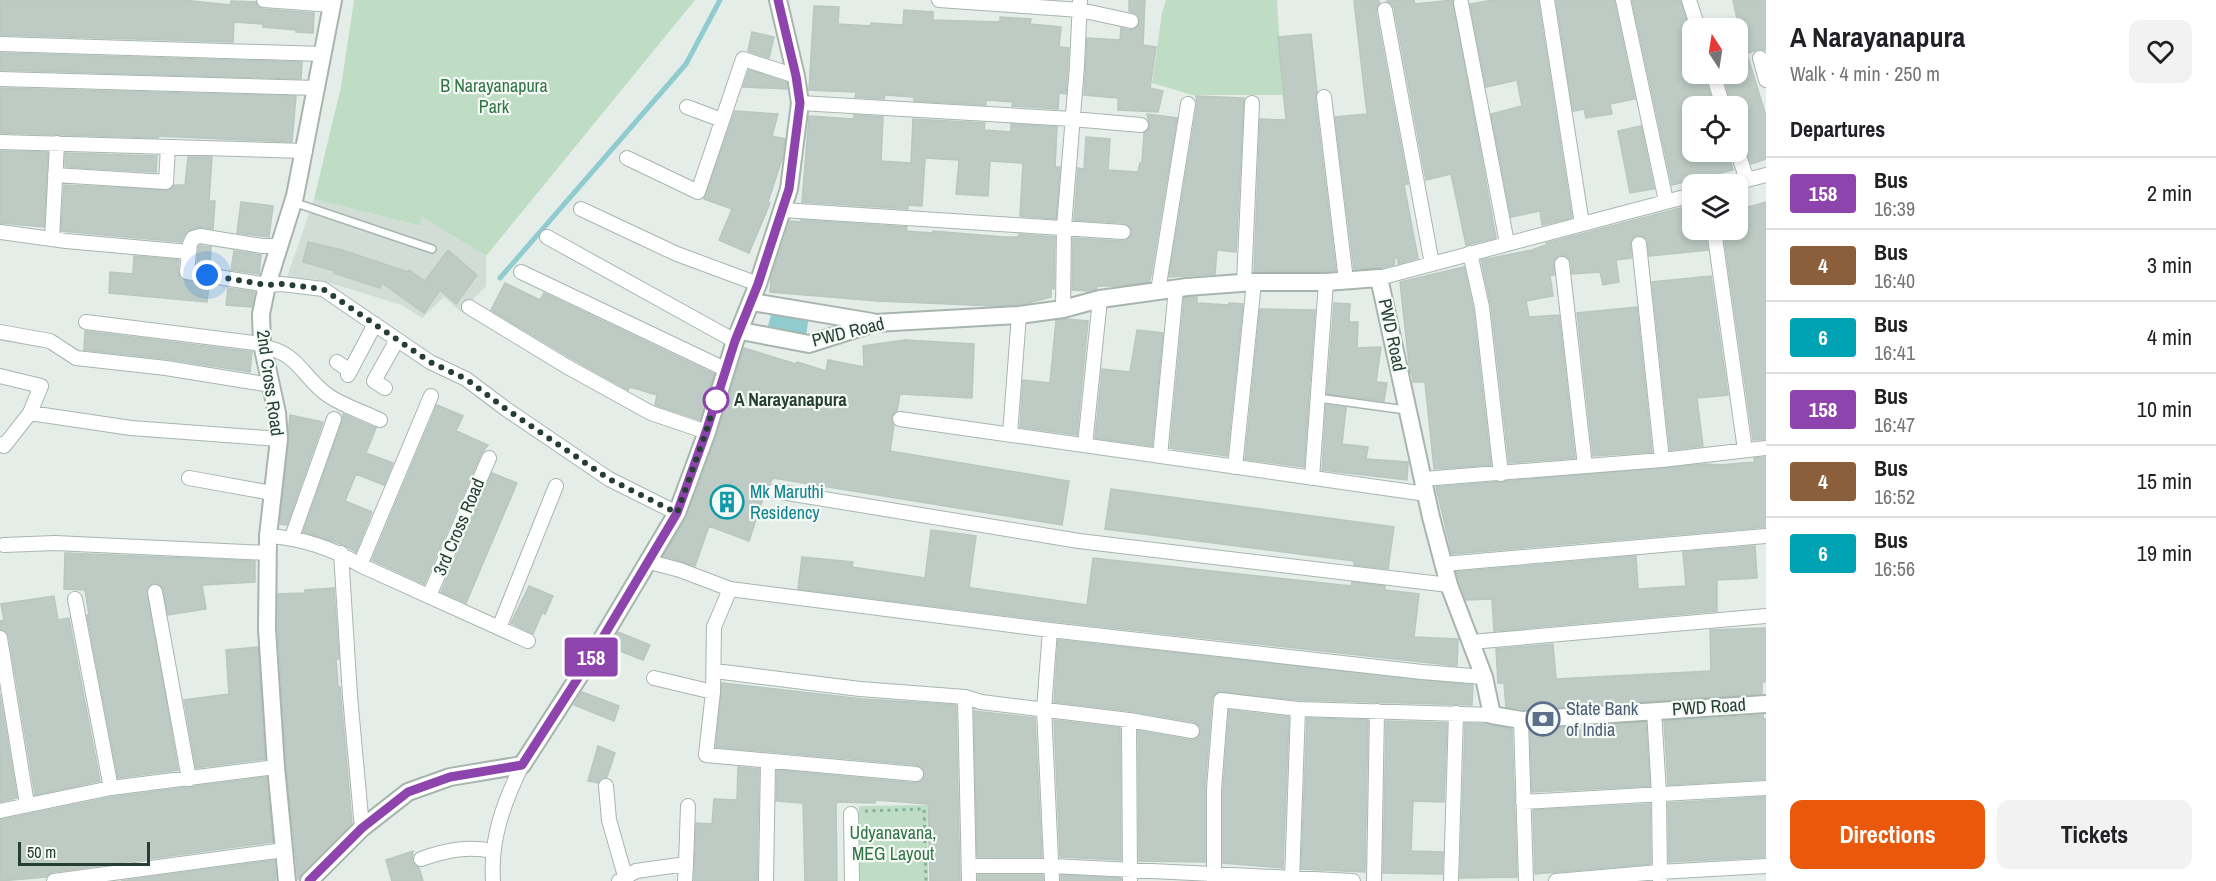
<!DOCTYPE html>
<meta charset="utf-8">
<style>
:root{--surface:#fff;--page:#f2f2f2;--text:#202124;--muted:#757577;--line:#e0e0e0;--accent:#ea580c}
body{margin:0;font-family:"Archivo Narrow",sans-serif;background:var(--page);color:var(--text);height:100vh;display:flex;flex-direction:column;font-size:22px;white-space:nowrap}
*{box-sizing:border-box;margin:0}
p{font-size:20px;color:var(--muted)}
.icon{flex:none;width:33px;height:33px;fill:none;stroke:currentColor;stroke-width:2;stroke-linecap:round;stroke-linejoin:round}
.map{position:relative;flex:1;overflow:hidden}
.side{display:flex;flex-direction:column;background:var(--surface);width:450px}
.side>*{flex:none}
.badge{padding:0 12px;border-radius:4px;font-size:21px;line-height:39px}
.needle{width:39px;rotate:348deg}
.fabs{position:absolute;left:1682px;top:18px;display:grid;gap:12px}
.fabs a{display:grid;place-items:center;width:66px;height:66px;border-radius:12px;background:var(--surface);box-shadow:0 3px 9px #0003;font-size:30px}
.scale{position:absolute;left:18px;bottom:15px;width:132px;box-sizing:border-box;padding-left:6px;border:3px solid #253f35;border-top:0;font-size:16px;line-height:21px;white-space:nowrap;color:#253f35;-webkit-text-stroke:4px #f6faf7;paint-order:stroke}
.you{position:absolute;width:30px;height:30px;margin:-15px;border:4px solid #fff;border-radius:50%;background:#1a73e8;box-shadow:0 0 0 9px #1a73e833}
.map>.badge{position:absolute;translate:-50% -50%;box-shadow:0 0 0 3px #fff}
h2{padding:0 24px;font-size:22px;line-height:54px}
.round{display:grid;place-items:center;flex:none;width:63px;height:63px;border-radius:12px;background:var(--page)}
.overview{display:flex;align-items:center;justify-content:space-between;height:102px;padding:0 24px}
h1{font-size:28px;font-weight:700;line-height:45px}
.cta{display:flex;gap:12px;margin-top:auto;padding:12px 24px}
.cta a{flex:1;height:69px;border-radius:12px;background:var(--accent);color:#fff;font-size:24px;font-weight:700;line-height:69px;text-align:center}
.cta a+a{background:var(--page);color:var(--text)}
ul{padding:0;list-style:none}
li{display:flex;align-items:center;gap:18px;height:72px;padding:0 24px;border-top:2px solid var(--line)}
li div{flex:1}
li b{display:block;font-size:22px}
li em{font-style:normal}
li .badge{min-width:66px;font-weight:700;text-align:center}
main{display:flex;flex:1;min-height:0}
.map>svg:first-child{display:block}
</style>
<main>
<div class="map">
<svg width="1766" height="881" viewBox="0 0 1766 881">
<rect width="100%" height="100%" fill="#e5ede9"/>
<path fill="#d3ddd8" d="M314,199L419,226L422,217L486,256V286L461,312L444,297L422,318L402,305L320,280L287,277Z"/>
<path fill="#bfddc4" d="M354,0H695L486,256L422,217L420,226L314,199L341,87Z
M1166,0H1277L1283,95H1192L1152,83L1162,13Z
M927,805L928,881H860L859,806Z"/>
<path fill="#90cccf" d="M772,311L809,314L806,337L768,326Z"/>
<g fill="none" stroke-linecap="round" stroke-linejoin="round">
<path stroke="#90cccf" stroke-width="5" d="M500,278L686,64L720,0"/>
</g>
<path fill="#bdcbc4" stroke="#b8c7bf" stroke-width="1.5" d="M0,0H182L231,5V1L256,2L258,7L263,9L314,13L313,33L296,32V30L263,27V24L234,22L233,42L0,35Z
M1129,0H1145L1143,45L1156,47L1150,88L1163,91L1158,112L1118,110V98L1084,95L1087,38L1120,40L1121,28L1130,30L1137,27L1140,19L1137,14L1129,11Z
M1362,0H1378L1380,3L1377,6L1376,12L1408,184L1404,185L1418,258L1398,264V258H1395L1394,265L1381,268L1354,269L1335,117L1367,114L1354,1Z
M1394,0H1414L1415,4L1453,0L1496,238L1466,245L1451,174L1426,180L1394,8L1391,4L1387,1Z
M1493,0H1538L1572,218L1542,225L1540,211L1511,217L1491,114L1522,106L1517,80L1486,87L1470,4Z
M1556,0H1614L1635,99L1610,104L1612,114L1586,118L1584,109L1573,111Z
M1632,0H1680L1692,35V74H1703L1714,106H1692V152H1728L1733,170L1672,185Z
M1733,0H1766V50L1758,49L1747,54L1766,116V159L1751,164L1737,127V106H1732L1726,85L1737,82V19Z
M814,6L839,7L838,24L871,26V23L903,25L904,10L933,12V20L1000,22V17L1031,19L1030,24L1061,27L1059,47L1069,48L1066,94L1059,93L1058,109L1012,106L1013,102L986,100V105L914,101V97L885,95L884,99L855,97L856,92L809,90Z
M752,32L774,37L769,58L748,51Z
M1311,34L1317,92L1315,98L1336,271L1254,272L1260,119L1286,120L1278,37Z
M0,53L302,62L301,79L0,70Z
M749,70L786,82L787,89L743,87Z
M0,88L296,96L292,142L158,136V138L0,133Z
M1196,96L1244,98L1236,252L1217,250L1215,274L1169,277L1197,105Z
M735,111L778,114L772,136L785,139L782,159L768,202L770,203L749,253L719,240L732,209L704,199Z
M1147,114L1177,118L1151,276L1149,282L1118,286H1097V289L1089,291L1072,290L1073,238L1123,241L1127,240L1132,233L1131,228L1124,223L1074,220L1078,168L1084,169L1086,137L1110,139L1108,170L1138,172L1140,163H1142L1144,133L1150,126Z
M854,115L883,117L881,161L911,163L913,119L985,123L984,130L1011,132V124L1057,127L1055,167H1060L1056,219L1020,216L1023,163L990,161L988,196L956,194L959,160L925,158L922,206L908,205V209L802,202L809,116L854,119Z
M1641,126L1654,189L1630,193L1618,131Z
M0,151L48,152L44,227L0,223Z
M65,153L157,156L156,172L65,167Z
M188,157H212L209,201H215L213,229L201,227L190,230L185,234L181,242L61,231L64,185L169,190L174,185H185Z
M241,202L273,206L269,237L237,233Z
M1766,202V439L1753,440L1723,230H1737V218L1743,217L1741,209Z
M1692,205V230H1705L1708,250L1649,256L1647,239L1637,235L1631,241V258L1616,260L1619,282L1603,285L1600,272L1572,274L1571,262L1566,256L1560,255L1554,260V275H1550L1553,296L1526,301L1529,317L1559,315L1575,458L1509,463L1491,306L1481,260L1532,250L1546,245V243Z
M801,220L907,227L906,231L933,233V231L1004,237H1018L1019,234L1055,237L1054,289L1051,288V297L1025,304L995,306L878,301L770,292L771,279L790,221L801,222Z
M308,242L342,250L408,272L409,270L425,281L448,250L477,275L456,304L440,290L424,313L382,283L380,288L334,273L335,271L303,262Z
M199,246L211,247L210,267L197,264Z
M234,251L261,255L259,274L231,270Z
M134,256L179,260L178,272L181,279L209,285L207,302L109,293L110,272L133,274Z
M1464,267L1473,308L1491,465L1434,469L1425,382H1413L1412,372L1410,373L1400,282Z
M1711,276L1728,395L1697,398L1703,446L1670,450L1652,282Z
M505,283L540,300L544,293L714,374L700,420L655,405L657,395L630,387L628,390L571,358L491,310Z
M228,288L254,292L252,307L226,305Z
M1197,297V303L1229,305V303L1243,304L1227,456L1170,448L1184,298Z
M1334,303L1350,304L1349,322H1358L1357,348L1381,347L1376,382L1387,383L1384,401L1327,394Z
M1637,307L1652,452L1593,456L1577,313Z
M1260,309L1315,310L1304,467L1245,459Z
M1066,319L1088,321L1077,435L1020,427L1023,380L1050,383L1056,320Z
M1137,330L1163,333L1152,446L1095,438L1102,369L1130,372Z
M85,331L252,352L250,372L167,359L84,350Z
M905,340L974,344L972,398L900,394L897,411L891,417L894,425L890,451L1069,481L1062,525L773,478L766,489L749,541L709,526L695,566L663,556L687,517L717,436L744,348L796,364L797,362L826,371L828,360L864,367L863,346Z
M437,405L463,416L456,431L488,445L481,454L424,584L372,560Z
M1326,405L1346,408L1342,444L1368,447L1366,459L1408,462L1407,480L1322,470Z
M343,414L376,428L366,453L393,463L384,485L356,474L345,501L372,512L356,552L344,545L303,532L342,422Z
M290,415L323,422L287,525L280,524Z
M1766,457V527L1452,554L1436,487L1705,464L1720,465L1755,462L1754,458Z
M492,473L517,483L466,603L441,592Z
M1111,489L1394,527L1388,569L1354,565V561L1105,529Z
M931,530L976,536L969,587L972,588L1087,605L1093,558L1351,586L1352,582L1385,586V590L1419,594L1414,637L1458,639L1457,666L1051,621L798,589L802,557L853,562L852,567L925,578Z
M1755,546L1757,578L1717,580V611L1494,631L1492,599L1466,600L1456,572L1636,556L1638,589L1686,586L1683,552Z
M65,553L255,561V582L202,585L206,609L168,615L162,587L154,583L147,588L178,770L118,778L87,615H89L85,590L64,589Z
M529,586L553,596L545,614L542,613L533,634L511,623Z
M334,588L339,659H336L338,687H340L352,823L298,879L286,766L278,629V594L305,593V590Z
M54,596L58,620L69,618L100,781L35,795L9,637L7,632L0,629V621L4,620L1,604Z
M1766,628V682H1762V694L1522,709L1506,707L1504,683H1498L1496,649L1553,644L1556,679L1711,671L1710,630Z
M618,632L650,645L643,660L610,647Z
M1058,640L1473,685L1472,705L1299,700L1217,692L1212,699L1205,788V862L1139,861L1138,731L1191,740L1198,737L1201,728L1194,722L1130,711L1054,702Z
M258,647L265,759L196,768L184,700L229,694L226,650Z
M722,683L863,699L956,705L960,881H930L928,804L876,800L875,803L836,802L837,881H805L803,803L776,801L777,770L915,783L923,780L924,771L917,765L716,747Z
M582,692L619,706L614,721L574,705Z
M0,694L17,798L0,802Z
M1229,710L1289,717L1283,868L1223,863V789Z
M974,711L1035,718L1042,857H977Z
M1763,715V719H1766V779L1668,785L1664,721Z
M1307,718L1368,720L1365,872L1301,869Z
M1054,720L1120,728L1121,860L1060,857Z
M1386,721L1447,723L1444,802L1413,801L1411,851L1443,852L1442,874L1383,873Z
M1646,722L1650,786L1532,792L1530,730Z
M1465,723L1488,724L1512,729L1517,877L1460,878Z
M598,746L615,753L607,777L601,778L598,783L588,781Z
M738,767L759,769L757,881H694L696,823L712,824L714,799L737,800Z
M266,777L273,842L53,872L46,877L0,881V820L112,797Z
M1766,797V857L1669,862L1668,803Z
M1650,804L1651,864L1535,874L1533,810Z
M413,851L412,861L419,868L423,881H392L386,860Z
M274,860L276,880L270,881H121Z
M978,875H1043V881H978Z
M1061,875L1121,878V881H1061Z"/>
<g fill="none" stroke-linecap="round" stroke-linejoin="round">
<g stroke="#a8b5af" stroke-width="10">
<path id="service" d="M293,202L432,249
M1318,398L1406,410"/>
</g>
<g stroke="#a8b5af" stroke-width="16">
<path id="minor" d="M264,0L332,5
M939,0L1080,10L1131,21
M1547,0L1582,224
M1623,0L1666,201
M1689,0L1698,28
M1461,3L1507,243
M1385,10L1432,264
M0,44L323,54
M1760,58L1766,80
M1713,74L1723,106
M0,79L317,88
M1324,97L1346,280
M800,103L1072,119L1141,125
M687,107L722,120
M0,142L305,151
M1737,150L1747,180
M627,158L698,192L743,59L796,76
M55,175L166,182L168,147
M1730,184L1766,175
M581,209L677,254L758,284
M783,210L1123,232
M1714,230L1745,450
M0,232L66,241L189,252
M547,237L735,341
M52,239L57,143
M1639,244L1662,460
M278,246H262L200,236L193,238L190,244L187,272L267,285L282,284L323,289L430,362L466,379L506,409L609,479L677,513
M1470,253L1482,307L1501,474
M1562,264L1585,466
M521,272L727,370
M1379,278L1692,195
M1244,283L1252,103
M1158,291L1188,104
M469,307L566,366L651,413L707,432
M1063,309L1064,227L1077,66L1080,0
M86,322L262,344
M0,332L50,341L76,358L166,368L271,385
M263,347C299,352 303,379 329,396C344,406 363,412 380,420
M337,362L350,371
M348,375L375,324
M0,376L41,386L30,413
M385,388L374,381L397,340
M900,419L1426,494
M1010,434L1019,315
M0,444L4,446L30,413L131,428L279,439
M1085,445L1100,299
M1160,456L1176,288
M1235,467L1254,282
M189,478L272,493
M1312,478L1326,282
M1423,479L1662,460L1766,448
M775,491L1079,541L1449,585
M268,536C301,538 332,548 360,565L528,641
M292,537L334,419
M4,545L55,543L268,553
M341,553L350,696L362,828
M650,562L680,570L730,589L1050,630L1422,672L1484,677
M1444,564L1766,536
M360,565L431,396
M730,589L714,627L713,692L706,755L916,774
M155,592L189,779
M429,596L489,458
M75,599L111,788
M499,628L556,486
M1050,630L1044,709L1052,881
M0,638L27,804
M1471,642L1766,616
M715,671L860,689L965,697L981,702L1129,720L1192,731
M654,678L713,692
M965,697L969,881
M1654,711L1659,793L1660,879
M1129,720L1130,881
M1521,720L1526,881
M606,786L609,820L625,876
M1523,802L1766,788
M0,811L111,788L276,767
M851,814L852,881
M421,859C446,850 467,846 493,851
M686,864L688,806
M969,866H1052L1353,881
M54,881L284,850
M493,881C490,839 504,802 522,765
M619,881L636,871L686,864L685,881
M766,881L768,762
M1214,881V789L1221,700L1298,709L1492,715
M1292,881L1298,709
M1374,881L1377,711
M1451,881L1456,713
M1556,881L1659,872L1766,866"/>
</g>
<g stroke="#a8b5af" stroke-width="20">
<path id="tertiary" d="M752,302L872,322
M741,331L809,344L875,323L1019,315L1063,309L1100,299L1187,287L1254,282H1326L1379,278L1431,517L1449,585L1484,677L1492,715L1521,720L1766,704
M287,881L276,767L267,629L268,536L279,439L277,413L262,344L261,314L267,285L295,196L333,0
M309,881L362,828L408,792L450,777L522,765L587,664L677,513L707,432L735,341L758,284L789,189L800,103L796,76L778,0"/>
</g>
<path stroke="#87af9f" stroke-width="3" stroke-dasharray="3 4.5" stroke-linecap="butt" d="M865,811L924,809L926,881"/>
<use href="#service" stroke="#fff" stroke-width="7"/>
<use href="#minor" stroke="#fff" stroke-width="14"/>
<use href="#tertiary" stroke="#fff" stroke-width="16"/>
</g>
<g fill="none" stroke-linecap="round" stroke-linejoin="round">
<g stroke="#fff" stroke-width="14">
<path id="line" d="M309,881L362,828L408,792L450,777L522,765L587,664L677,513L706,432L735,341L758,284L789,189L800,103L796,76L778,0"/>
</g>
<use href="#line" stroke="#8e44ad" stroke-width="9"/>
<path stroke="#253f35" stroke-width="6" stroke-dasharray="0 10.8" d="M207,275L267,285L282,284L323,289L430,362L466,379L506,409L609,479L677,513L706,432L716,400"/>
</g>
<defs>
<g id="building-ring" transform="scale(1.725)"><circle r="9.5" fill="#f6faf7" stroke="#0f9aa8" stroke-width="1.5"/><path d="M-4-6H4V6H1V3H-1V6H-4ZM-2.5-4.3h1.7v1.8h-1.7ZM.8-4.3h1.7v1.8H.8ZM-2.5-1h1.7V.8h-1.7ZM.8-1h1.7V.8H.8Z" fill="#0f9aa8"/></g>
<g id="bank-ring" transform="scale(1.725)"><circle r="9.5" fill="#f6faf7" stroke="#5c6f8a" stroke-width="1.5"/><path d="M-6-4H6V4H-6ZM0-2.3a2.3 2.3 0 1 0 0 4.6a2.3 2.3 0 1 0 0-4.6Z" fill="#5c6f8a"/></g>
</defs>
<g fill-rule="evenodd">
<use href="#building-ring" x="727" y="502"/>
<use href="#bank-ring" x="1543" y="719"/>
</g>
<circle fill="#fff" stroke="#8e44ad" stroke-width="3" cx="716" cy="400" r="12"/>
<g text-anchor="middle" stroke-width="4.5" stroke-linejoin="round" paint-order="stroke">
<g font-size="18" fill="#317444" stroke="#f6faf7">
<text x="494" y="92">B Narayanapura<tspan x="494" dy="21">Park</tspan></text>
<text x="893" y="839">Udyanavana,<tspan x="893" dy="21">MEG Layout</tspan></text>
</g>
<g font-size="18" fill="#253f35" stroke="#f6faf7">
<text transform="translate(848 332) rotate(-14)" y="6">PWD Road</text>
<text transform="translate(1392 335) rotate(78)" y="6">PWD Road</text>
<text transform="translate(270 383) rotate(82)" y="6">2nd Cross Road</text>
<text transform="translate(459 527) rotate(-67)" y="6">3rd Cross Road</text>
<text transform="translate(1709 707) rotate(-4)" y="6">PWD Road</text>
</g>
<g font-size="18" font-weight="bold" fill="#253f35" stroke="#f6faf7" text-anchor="start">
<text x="734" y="406">A Narayanapura</text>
</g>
<g font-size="18" fill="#0d838f" stroke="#f6faf7" text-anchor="start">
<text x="750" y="498">Mk Maruthi<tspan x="750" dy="21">Residency</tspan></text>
</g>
<g font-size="18" fill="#4e5e75" stroke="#f6faf7" text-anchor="start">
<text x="1566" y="715">State Bank<tspan x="1566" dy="21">of India</tspan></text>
</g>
</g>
</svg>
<div class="fabs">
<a><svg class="needle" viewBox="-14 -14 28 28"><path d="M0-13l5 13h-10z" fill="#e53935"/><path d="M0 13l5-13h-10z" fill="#757577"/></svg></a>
<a><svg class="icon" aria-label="locate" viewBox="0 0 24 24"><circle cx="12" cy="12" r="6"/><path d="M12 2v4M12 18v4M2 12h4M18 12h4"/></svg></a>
<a><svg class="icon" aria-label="layers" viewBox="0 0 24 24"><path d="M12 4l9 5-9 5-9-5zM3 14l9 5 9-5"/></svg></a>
</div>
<div class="scale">50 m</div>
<div class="you" style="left:207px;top:275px"></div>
<b class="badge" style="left:591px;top:657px;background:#8e44ad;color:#fff">158</b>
</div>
<section class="side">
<div class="overview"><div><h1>A Narayanapura</h1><p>Walk · 4 min · 250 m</p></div><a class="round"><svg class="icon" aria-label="heart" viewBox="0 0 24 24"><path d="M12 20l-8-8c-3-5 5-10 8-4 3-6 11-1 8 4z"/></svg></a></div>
<h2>Departures</h2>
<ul>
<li><span class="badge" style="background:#8e44ad;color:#fff">158</span><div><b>Bus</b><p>16:39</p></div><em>2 min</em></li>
<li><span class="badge" style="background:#8b5e3c;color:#fff">4</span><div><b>Bus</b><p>16:40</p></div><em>3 min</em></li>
<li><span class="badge" style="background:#00a3b4;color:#fff">6</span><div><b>Bus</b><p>16:41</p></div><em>4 min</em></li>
<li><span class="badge" style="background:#8e44ad;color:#fff">158</span><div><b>Bus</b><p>16:47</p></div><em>10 min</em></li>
<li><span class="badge" style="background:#8b5e3c;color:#fff">4</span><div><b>Bus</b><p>16:52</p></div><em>15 min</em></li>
<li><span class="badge" style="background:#00a3b4;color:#fff">6</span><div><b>Bus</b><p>16:56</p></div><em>19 min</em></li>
</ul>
<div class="cta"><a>Directions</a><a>Tickets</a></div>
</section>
</main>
